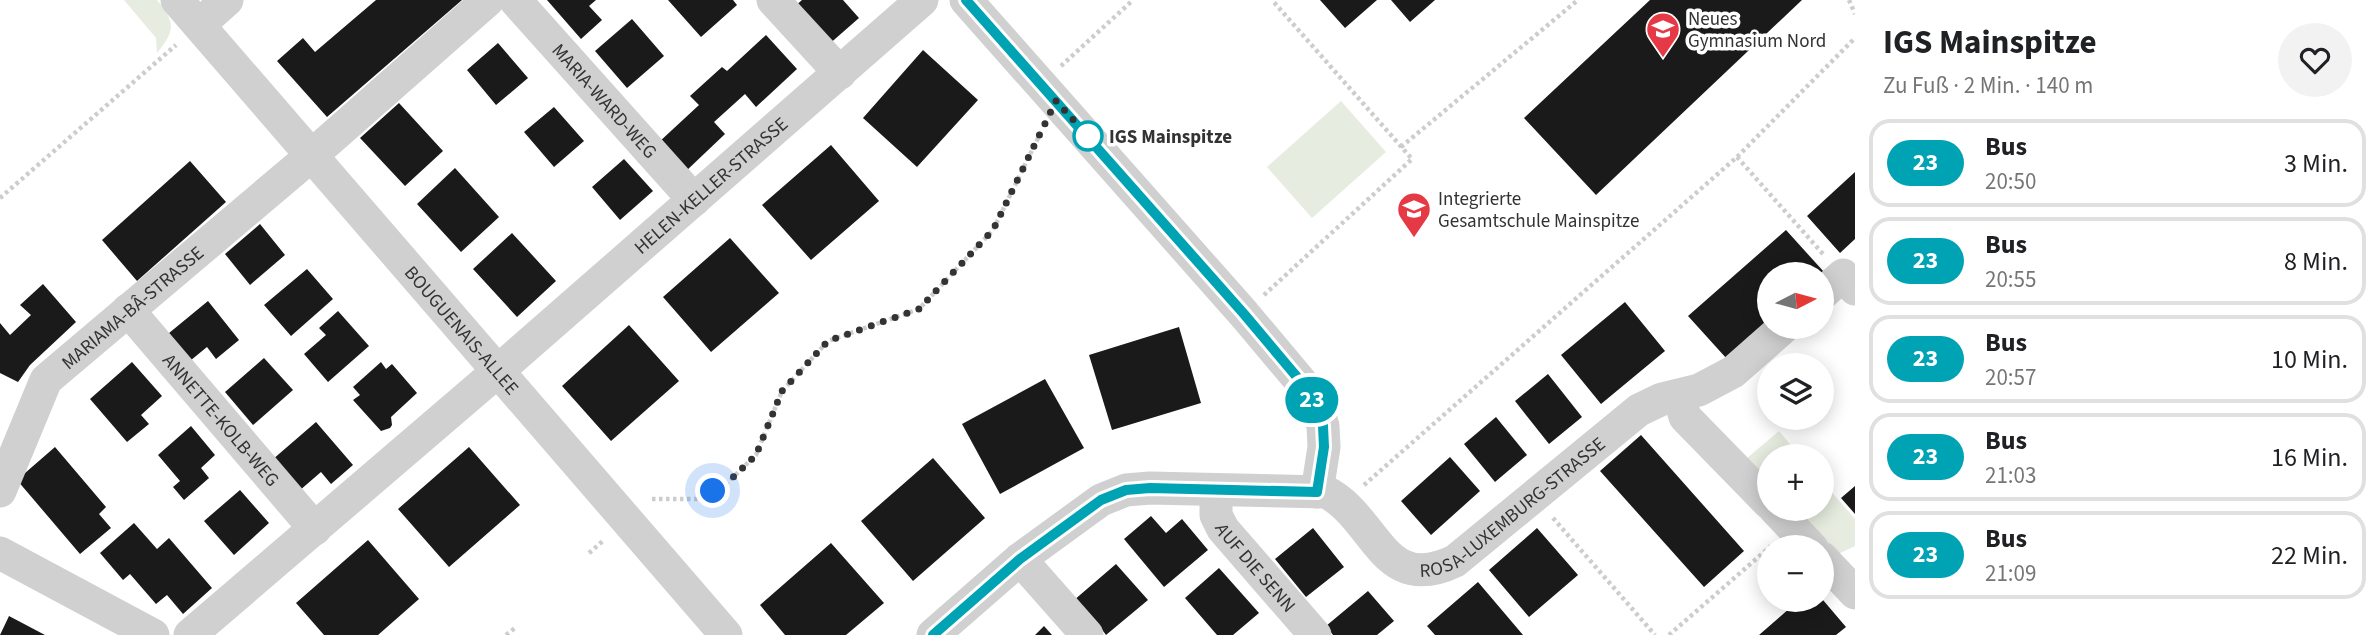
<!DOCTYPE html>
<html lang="de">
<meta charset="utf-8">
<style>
:root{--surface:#fff;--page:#f2f2f2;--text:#202124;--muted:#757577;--line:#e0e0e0}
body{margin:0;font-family:"Source Sans 3",sans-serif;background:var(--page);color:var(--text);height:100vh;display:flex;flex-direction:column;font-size:26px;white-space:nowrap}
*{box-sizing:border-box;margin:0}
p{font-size:23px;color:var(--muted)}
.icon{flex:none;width:38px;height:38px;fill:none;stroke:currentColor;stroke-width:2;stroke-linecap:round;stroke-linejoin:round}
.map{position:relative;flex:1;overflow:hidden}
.drawer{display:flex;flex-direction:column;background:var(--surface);width:525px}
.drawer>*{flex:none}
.badge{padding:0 14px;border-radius:23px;font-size:24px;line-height:46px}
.needle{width:46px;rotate:84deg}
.buttons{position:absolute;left:1757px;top:262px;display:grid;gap:14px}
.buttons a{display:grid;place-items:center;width:77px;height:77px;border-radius:50%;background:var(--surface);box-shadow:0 4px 18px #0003;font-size:35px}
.you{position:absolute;width:35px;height:35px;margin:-18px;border:5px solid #fff;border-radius:50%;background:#1a73e8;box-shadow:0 0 0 10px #1a73e833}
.map>.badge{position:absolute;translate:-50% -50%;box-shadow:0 0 0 4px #fff}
.round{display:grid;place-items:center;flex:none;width:74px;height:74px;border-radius:37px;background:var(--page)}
.headline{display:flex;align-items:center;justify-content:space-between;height:119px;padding:0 28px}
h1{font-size:33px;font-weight:700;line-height:52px}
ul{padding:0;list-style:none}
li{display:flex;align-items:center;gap:21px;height:88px;margin:0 14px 10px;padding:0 14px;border:4px solid var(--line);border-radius:21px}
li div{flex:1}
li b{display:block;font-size:26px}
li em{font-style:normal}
li .badge{min-width:77px;font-weight:700;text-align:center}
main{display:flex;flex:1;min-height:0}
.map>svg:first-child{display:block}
</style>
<main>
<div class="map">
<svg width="1855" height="635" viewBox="0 0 1855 635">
<rect width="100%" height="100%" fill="#fff"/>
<path fill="#e6ecdf" d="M124,0H157C176,22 175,31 157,53L156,38Z
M1341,101L1386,152L1312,218L1267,167Z
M1779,431L1801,457H1769V485L1746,459Z
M1822,481L1855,519V546L1834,556L1791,509H1822Z"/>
<path fill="#1a1a1a" d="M376,0H462L327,117L277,61L303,38L315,52Z
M547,0H596L589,6L602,20L581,39Z
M668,0H733L737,5L701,37Z
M802,0H843L859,18L827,46L793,8Z
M1320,0H1377L1345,28Z
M1391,0H1435L1410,22Z
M1650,0H1802L1596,195L1524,118Z
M632,19L664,56L627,88L595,51Z
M766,35L797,69L756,107L745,94L714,122L725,134L685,172L658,143L699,105L690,96L722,67L727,71Z
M498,43L528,78L496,105L467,70Z
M923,50L978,100L917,167L863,118Z
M399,103L443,151L405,186L360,138Z
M554,107L584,141L554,167L524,132Z
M831,145L879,201L811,260L762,205Z
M624,159L653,191L620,220L592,187Z
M190,161L226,202L137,281L102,240Z
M455,168L499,217L461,252L417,204Z
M1855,172V239L1840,253L1807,216Z
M260,224L285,255L250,285L225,254Z
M1786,230L1824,272L1821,275H1769V321L1727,359L1688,316Z
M512,233L556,281L517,317L473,269Z
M730,238L779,293L711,352L663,297Z
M307,269L333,299L291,336L264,305Z
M43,284L76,322L30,365L18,382L0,373V323L10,335L31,315L20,305Z
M208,301L239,340L216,359L207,347L185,365L163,338Z
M1625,302L1665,351L1601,404L1561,355Z
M338,311L369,346L328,382L304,354L326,335L319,328Z
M629,325L679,381L611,441L562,386Z
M1179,327L1201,403L1112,430L1089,355Z
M264,358L293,390L253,425L225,392Z
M132,362L162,396L141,415L149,424L127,442L90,399Z
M381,362L386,369L392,364L417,393L391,417L392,425L390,428L381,431L353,400L360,395L353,387Z
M1548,374L1582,417L1549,444L1515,401Z
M1045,379L1084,448L1000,494L962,424Z
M1496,417L1527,455L1495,482L1464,444Z
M316,422L353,465L331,484L321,472L299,491L272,460Z
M191,426L215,455L201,468L209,478L184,500L173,487L180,481L158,455Z
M1641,435L1744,551L1704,587L1600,471Z
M55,447L106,507L99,514L111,528L80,554L17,480Z
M469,447L520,505L449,567L398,509Z
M1450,457L1480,491L1431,535L1401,501Z
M933,458L985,518L913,581L861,521Z
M1855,486V514L1841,498Z
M240,490L269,523L234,555L204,521Z
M1151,516L1166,533L1182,519L1208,550L1164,587L1124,539Z
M134,523L157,549L169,538L212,588L183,614L167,595L156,604L130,574L123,580L100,553Z
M1313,528L1344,567L1306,597L1275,559Z
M1537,528L1578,575L1529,617L1489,570Z
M368,540L419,599L378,635H324L296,603Z
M831,543L884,603L846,635H785L760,605Z
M1116,564L1148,600L1106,635L1095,620L1073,601Z
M1219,568L1259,613L1233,635H1217L1185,598Z
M1478,582L1523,635H1435L1427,626Z
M1368,591L1394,621L1377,635H1333L1326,626Z
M1799,600H1823L1846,627L1836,635H1759Z
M9,616L45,635H0Z
M1044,626L1052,635H1035Z"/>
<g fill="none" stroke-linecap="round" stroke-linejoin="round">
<path stroke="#cdcdcd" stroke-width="4.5" stroke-dasharray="3.5 3.5" stroke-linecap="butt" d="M1849,0L1855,14
M1061,66L1133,0
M1401,147L1578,0
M1737,157L1823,254
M0,198L176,45
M1264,295L1412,159L1272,0
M1364,485L1737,157L1855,38
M652,499H699L726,484L756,455L782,391L828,341L919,309L993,230L1042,130
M1553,518L1655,635
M589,553L604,540
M506,635L515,628
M1669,635L1771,546"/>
<g stroke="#d0d0d0" stroke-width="33">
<path id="s1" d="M177,0L726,635"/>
<path id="s2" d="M515,0L694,200"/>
<path d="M773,0L840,73"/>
<path d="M966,0L1244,314L1302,383L1317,407L1323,426L1324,447L1317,492"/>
<path d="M199,25L227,0"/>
<path d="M1822,294L1843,275L1855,289"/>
<path id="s3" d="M128,310L315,529"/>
<path d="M1679,396L1685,417L1769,503"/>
<path id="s4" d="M1216,490V515L1223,529L1315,635"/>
<path id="s5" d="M0,491L46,380L311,156L488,0"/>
<path d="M1775,509L1812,548"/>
<path d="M0,553L153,635"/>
<path d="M1822,558L1855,593"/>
<path d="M1020,559L1087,635"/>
<path id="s6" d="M190,635L498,371L922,0"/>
<path id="s7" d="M933,635L1020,559L1101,500L1126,490L1150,488L1326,492C1377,518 1382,596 1455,561L1639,410L1662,399L1699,390L1733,372L1784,327"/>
</g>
</g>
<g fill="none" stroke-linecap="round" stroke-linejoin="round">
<g stroke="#fff" stroke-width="16">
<path id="line" d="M933,635L1020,559L1101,500L1126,490L1150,488L1317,492L1324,447L1323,426L1317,407L1302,383L1244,314L966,0"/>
</g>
<use href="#line" stroke="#00a3b4" stroke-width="10"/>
<path stroke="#333" stroke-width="7" stroke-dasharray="0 12.6" d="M713,491L726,484L756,455L782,391L828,341L919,309L993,230L1056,101L1088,136"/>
</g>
<defs>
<g id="school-pin" transform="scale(1.75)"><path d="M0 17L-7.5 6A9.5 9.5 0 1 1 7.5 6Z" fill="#e63946" stroke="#fff"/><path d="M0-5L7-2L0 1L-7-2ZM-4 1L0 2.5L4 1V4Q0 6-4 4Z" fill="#fff"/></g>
</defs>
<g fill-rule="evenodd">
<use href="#school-pin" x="1663" y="29"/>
<use href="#school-pin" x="1414" y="209"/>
</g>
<circle fill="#fff" stroke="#00a3b4" stroke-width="3.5" cx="1088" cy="136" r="14"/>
<g text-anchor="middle" stroke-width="7" stroke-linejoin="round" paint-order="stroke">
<g font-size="19" fill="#333" stroke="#fff" text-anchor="start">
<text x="1688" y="25">Neues<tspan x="1688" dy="22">Gymnasium Nord</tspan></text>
<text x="1438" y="205">Integrierte<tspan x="1438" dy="22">Gesamtschule Mainspitze</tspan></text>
</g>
<g font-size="19" fill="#333" stroke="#fff">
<text dy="7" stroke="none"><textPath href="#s2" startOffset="135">MARIA-WARD-WEG</textPath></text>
<text dy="7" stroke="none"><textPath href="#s6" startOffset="688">HELEN-KELLER-STRASSE</textPath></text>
<text dy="7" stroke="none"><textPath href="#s5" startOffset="233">MARIAMA-BÂ-STRASSE</textPath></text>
<text dy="7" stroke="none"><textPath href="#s1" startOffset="436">BOUGUENAIS-ALLEE</textPath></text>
<text dy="7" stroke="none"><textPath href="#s3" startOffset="144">ANNETTE-KOLB-WEG</textPath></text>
<text dy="7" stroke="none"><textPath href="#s7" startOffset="681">ROSA-LUXEMBURG-STRASSE</textPath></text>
<text dy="7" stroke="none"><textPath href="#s4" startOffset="91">AUF DIE SENN</textPath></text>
</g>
<g font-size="19" font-weight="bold" fill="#333" stroke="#fff" text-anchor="start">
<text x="1109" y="143">IGS Mainspitze</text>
</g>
</g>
</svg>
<div class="buttons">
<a><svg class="needle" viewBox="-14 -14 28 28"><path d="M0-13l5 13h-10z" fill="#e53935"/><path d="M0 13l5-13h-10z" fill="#757577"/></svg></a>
<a><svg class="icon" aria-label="layers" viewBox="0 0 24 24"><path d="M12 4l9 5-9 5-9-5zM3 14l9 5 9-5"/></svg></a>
<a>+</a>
<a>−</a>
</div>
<div class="you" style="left:713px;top:491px"></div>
<b class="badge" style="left:1312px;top:400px;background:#00a3b4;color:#fff">23</b>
</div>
<section class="drawer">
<div class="headline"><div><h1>IGS Mainspitze</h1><p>Zu Fuß · 2 Min. · 140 m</p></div><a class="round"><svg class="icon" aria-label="heart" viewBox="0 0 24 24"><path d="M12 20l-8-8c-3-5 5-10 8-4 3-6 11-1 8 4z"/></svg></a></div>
<ul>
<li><span class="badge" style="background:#00a3b4;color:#fff">23</span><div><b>Bus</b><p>20:50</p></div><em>3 Min.</em></li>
<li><span class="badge" style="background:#00a3b4;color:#fff">23</span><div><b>Bus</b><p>20:55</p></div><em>8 Min.</em></li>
<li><span class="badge" style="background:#00a3b4;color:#fff">23</span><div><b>Bus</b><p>20:57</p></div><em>10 Min.</em></li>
<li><span class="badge" style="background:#00a3b4;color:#fff">23</span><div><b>Bus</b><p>21:03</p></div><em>16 Min.</em></li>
<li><span class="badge" style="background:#00a3b4;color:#fff">23</span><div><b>Bus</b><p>21:09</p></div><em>22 Min.</em></li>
</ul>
</section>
</main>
